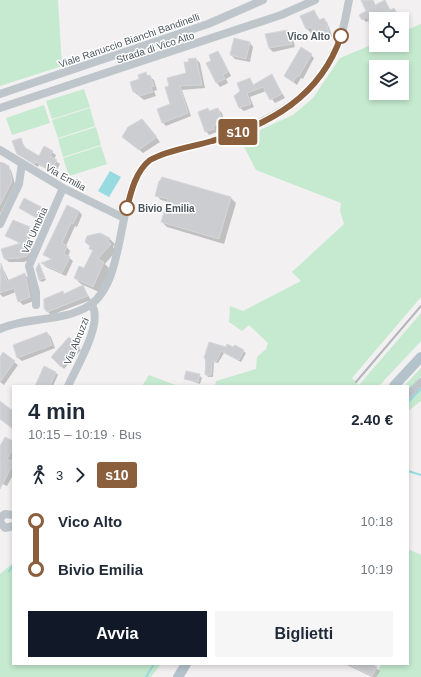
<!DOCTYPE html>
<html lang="it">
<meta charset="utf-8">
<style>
:root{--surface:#fff;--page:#f6f6f7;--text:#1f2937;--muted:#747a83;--accent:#111827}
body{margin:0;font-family:Arial,sans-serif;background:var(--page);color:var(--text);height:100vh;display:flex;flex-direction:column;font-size:15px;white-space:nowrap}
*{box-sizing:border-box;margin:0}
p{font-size:13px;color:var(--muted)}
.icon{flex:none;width:22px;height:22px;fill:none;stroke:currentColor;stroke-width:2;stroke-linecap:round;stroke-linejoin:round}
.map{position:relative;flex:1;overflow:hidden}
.side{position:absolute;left:12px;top:385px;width:397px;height:280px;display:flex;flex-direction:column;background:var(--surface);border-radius:0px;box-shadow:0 2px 6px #0003}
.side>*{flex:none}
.badge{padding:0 8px;border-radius:3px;font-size:14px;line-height:26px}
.fabs{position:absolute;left:369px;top:12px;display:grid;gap:8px}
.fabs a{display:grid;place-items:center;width:40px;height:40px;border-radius:0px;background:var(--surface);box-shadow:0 2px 6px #0003;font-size:20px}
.map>.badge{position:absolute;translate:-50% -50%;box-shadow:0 0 0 2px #fff}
.legs{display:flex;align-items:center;gap:6px;height:44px;padding:0 16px;font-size:13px}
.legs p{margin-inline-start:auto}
.headline{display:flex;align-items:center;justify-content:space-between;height:68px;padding:0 16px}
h1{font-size:22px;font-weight:600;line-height:30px}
.button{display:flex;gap:8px;margin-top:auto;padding:8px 16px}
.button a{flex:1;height:46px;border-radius:0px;background:var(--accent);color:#fff;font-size:16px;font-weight:600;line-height:46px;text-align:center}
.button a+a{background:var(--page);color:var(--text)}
ul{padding:0 16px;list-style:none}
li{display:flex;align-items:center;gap:14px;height:48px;font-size:15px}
li i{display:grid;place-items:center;width:6px;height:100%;margin:0 5px;background:currentColor}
li i::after{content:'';width:10px;height:10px;margin:-5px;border:3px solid;border-radius:50%;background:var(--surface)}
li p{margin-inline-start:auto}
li:first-child i{background:linear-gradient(#0000 50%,currentColor 0)}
li:last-child i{background:linear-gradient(currentColor 50%,#0000 0)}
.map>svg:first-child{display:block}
</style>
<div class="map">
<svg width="421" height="677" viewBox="0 0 421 677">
<rect width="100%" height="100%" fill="#f2f0f1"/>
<path fill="#c5eacf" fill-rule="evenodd" d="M0,0H58L62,66L0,86Z
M421,24V297L352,378L359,385L421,313V341L379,386H215L216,381L256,369L257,357L266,349L268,343L249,325L242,331L229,322L230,306L243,311L301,281L292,272L344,224L340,211L341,203L256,170L240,139L293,115L313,98L340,58L376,43V45H402V32ZM376,67H402V93H376Z
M84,89L90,107L52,119L46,101Z
M44,105L50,123L12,135L6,118Z
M90,108L95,126L58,138L52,120Z
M96,127L101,145L63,157L58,139Z
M101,146L107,164L69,176L63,158Z
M421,368V376L408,390V386H404Z
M149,375L178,386H142Z
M421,389V401L408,411V402Z
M408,549L421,555V677H376L381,664H408Z
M13,563V664H161L151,677H0V574Z"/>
<path fill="#97dbe1" d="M110,171L121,177L109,197L98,191Z"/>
<path fill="#0003" d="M365,0H373L376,6L385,1L391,11L394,9L397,12L400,19H390L388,15L381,19H376V33L370,20L366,22L363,19L368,12Z
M314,11L320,20L324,19L327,22L332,36L324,39L322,38L319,39L314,31L311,33L307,29L302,17Z
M288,31L292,35L295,47L273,52L269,48Z
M250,43L253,47L250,62L235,59L231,55Z
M218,52L221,56L231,76L226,79L228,83L220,87L217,83L208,63L213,61Z
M311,55L314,58L303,79L301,78L297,85L289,79Z
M196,59L200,63L205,88L182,90L191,116L166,126L162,122L171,105L170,86L187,73L190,62Z
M145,73L154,80L157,90L154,91L156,96L144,100L134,92L131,83L141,80Z
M272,76L285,98L275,103L266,91L250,97L254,107L244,111L240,108L236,96L242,92L250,79L254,85Z
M208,109L210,112L218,109L222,113L226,126L216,130L217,132L209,135L206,131Z
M146,124L160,142L143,153L127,140Z
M20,139L27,150L39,157L52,152L56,155L54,160L60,164L55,173L39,165L38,167L22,157L18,153Z
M0,162L11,170L15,184L0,214Z
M162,178L231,198L236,203L224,244L167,227L162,222L168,202L161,200L156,195Z
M25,199L50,215L46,224L20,208Z
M79,211L82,215L77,227L75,226L66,246L70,251L68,257L73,261L66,276L46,267L43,264L52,260L44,255Z
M29,228L33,232L30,239L33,250L31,259L24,262H9L5,259L21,244L6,236Z
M109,238L115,244L113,247L116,251L105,264L110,269L99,292L81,284L75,278L85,270L93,251L90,249Z
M39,265L46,280L42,282L39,280Z
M0,268L5,272L9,281L25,275L29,278L34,301L23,305L19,301L16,292L3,297L0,294Z
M83,287L91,300L51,315L48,312L62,292L65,294Z
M47,333L51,337L55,348L22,361L18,358L14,346Z
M70,339L81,350L64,369L52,357Z
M235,346L246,353L241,362L224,353L218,363L214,362L213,377H208L206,374L205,358L226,348H234Z
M0,359L14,362L18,365L4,385L0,382Z
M56,373L58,375L53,386H36Z
M199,375L202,378L200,384L185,379Z
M13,442V458L11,462L13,463V475L7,486L0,483V449Z
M345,664H370L380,671L376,677H372Z"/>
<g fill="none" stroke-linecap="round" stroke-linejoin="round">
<path stroke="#97dbe1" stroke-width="2" d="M408,402L421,389
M408,471L421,475
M9,571L13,566
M146,677L154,664"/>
</g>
<path fill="#cbcdd1" stroke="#d5d7db" d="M361,0H373L375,5L385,0L390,10L388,11L394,8L399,17L389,19L386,12L376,17V35L367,17L362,20L359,15L366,11Z
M314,10L319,20L324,18L328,27H327L329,32L319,36L318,34L315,36L311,27L306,29L300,16Z
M288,30L292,44L269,48L265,34Z
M234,38L250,42L246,59L230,55Z
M301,47L312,54L299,76H297L293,82L284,76Z
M218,51L228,72L223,75L225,79L216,83L206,63L211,61L209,55Z
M196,58L202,85L180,86L188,113L162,123L157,109L170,104L165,87L169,86L167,78L186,73L184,62H189L188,59Z
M146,72L147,76L150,75L154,86L151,87L153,92L139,96L137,91L133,92L130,82L139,79L138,75Z
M272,74L282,94L270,100L263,87L247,93L251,104L239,108L234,96L240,91L237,83L250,78L253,85Z
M208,108L209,111L218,108L223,122L213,126L214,129L205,132L198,112Z
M142,119L157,137L139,150L122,137L128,127Z
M21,138L24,147L39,156L44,146L53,151L50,156L57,160L51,170L36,162L34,164L17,154L12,141Z
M2,162L9,166L12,181L0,205V166Z
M162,177L231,197L219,239L161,222L168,199L155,196L159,181H160Z
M24,198L47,210L42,221L19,208Z
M67,205L79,211L73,224L71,223L62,243L67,246L64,254L70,257L62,273L41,263L52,259L43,255Z
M13,220L30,227L26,234L31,247L29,246L27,256L19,258L4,259L1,249L21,243L5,236Z
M100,233L110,238L108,241L111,244L98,259L104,262L93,287L74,278L79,266L84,268L93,250L89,249L90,246L85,242L87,236Z
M1,263L7,281L25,273L30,297L18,302L14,288L0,293Z
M39,263L45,278L39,280L36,269Z
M83,285L88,296L47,312L44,308V299L63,291L64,294Z
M47,332L52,345L17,358L13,345Z
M69,337L80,347L61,367L51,357Z
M209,342L226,347L227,344L233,347L235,345L244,350L239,360L221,351L216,362L212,361L211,375H205L206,359L204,358Z
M3,352L15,361L0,382V357Z
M44,366L56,372L50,386H35Z
M186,371L200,374L198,382L184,379Z
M0,401L13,411V429L0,419Z
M5,437L13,441V448L7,459L13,462V464L0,489V446Z
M349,664H372L377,667L372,676Z"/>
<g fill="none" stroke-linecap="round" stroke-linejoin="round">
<path stroke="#bec6cb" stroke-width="8" d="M0,94L208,24L263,0
M0,108L281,15L315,0
M0,150L63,188L124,218
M0,224L19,184L22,163
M36,305V292L29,266L63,188
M0,329C28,316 63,323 90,305C128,279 115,191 148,162C159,152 191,147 205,143C261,127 316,101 338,44C344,30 346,15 349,0
M68,386C76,368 105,321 91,304
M408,395L421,382
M13,515L5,514L1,517L0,522L5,528L13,526"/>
<path stroke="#b4c2cb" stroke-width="10" d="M394,386L421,357
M178,677L186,664"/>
<path stroke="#b3b6ba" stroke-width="2" d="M356,382L421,306"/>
</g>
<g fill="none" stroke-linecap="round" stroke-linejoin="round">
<g stroke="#fff" stroke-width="9">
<path id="line-1" d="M127,208C131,191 136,171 150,160C168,150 192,147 212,141C270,125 321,96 341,36"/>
</g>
<use href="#line-1" stroke="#8b5e3c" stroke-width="6"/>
</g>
<g fill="#fff" stroke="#8b5e3c" stroke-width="2">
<circle cx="341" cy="36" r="7"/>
<circle cx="127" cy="208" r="7"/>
</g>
<g text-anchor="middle" stroke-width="3" stroke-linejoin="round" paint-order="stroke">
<g font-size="10" font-weight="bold" fill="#4a555b" stroke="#fff" text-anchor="end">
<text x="330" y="40">Vico Alto</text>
<text x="138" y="212" text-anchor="start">Bivio Emilia</text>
</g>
<g font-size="10" fill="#4a555b" stroke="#fff">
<text transform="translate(129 40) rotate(-19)" y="4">Viale Ranuccio Bianchi Bandinelli</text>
<text transform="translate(155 47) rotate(-18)" y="4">Strada di Vico Alto</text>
<text transform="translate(66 177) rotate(29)" y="4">Via Emilia</text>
<text transform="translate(34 230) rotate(-66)" y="4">Via Umbria</text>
<text transform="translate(76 341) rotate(-68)" y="4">Via Abruzzi</text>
</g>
</g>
</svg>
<div class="fabs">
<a><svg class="icon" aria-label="locate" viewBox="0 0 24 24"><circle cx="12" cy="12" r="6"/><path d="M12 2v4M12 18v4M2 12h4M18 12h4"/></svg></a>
<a><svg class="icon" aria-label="layers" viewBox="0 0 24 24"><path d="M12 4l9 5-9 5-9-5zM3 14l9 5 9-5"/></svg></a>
</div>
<b class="badge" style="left:238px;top:132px;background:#8b5e3c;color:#fff">s10</b>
<section class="side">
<div class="headline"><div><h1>4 min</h1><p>10:15 – 10:19 · Bus</p></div><b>2.40 €</b></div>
<div class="legs"><svg class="icon" aria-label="walk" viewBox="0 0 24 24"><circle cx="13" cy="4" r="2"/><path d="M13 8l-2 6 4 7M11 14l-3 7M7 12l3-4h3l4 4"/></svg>3<svg class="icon" aria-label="forward" viewBox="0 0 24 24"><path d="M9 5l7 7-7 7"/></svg><b class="badge" style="background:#8b5e3c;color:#fff">s10</b></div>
<ul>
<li><i style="color:#8b5e3c"></i><b>Vico Alto</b><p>10:18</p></li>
<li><i style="color:#8b5e3c"></i><b>Bivio Emilia</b><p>10:19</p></li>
</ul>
<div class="button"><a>Avvia</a><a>Biglietti</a></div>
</section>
</div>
